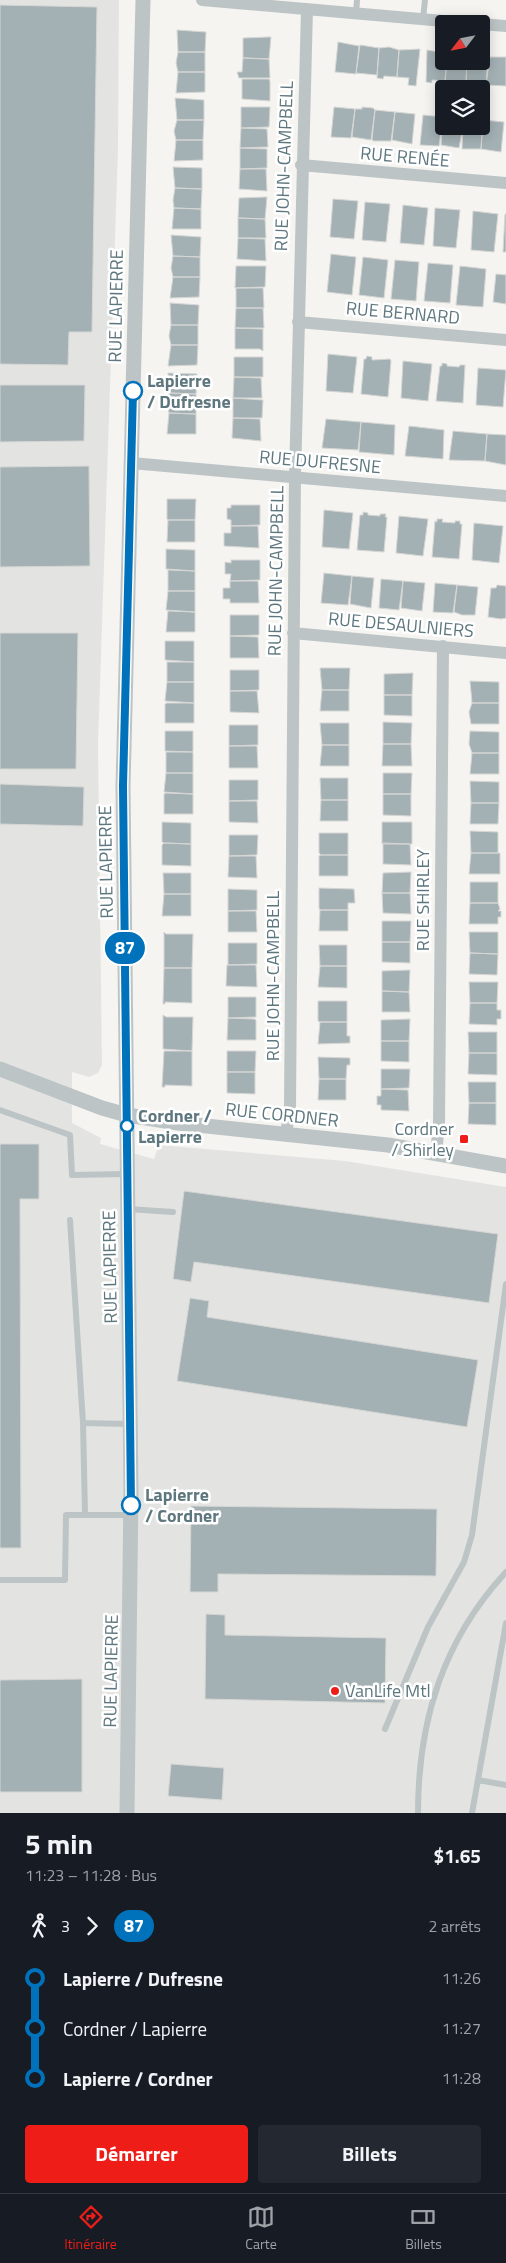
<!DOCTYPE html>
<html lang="fr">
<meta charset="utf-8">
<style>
:root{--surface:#171b24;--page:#242831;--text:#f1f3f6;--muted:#9ea1a6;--line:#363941;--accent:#ef1d18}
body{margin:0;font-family:"Titillium Web",sans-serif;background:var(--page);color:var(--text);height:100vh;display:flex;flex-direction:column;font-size:19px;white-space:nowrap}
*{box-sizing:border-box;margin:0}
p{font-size:16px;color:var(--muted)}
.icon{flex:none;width:28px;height:28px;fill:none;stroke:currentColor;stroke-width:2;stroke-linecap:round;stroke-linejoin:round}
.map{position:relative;height:1813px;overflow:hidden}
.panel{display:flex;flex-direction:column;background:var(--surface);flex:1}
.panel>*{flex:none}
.badge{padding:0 10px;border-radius:16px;font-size:18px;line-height:32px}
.needle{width:32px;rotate:238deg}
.fabs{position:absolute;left:435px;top:15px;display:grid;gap:10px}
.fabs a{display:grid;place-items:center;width:55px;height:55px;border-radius:5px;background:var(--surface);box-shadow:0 2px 12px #0003;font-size:25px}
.map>.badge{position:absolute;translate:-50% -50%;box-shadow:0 0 0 2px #fff}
.legs{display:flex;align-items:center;gap:8px;height:55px;padding:0 25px;font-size:16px}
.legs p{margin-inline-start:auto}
.overview{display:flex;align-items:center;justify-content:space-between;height:85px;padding:0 25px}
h1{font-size:28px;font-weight:700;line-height:38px}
.primary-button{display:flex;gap:10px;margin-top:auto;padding:10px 25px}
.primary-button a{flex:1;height:58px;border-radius:5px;background:var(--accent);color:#fff;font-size:20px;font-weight:700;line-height:58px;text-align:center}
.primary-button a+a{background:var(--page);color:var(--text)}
ul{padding:0 25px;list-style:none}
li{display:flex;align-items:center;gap:18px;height:50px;font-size:19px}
li i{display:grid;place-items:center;width:8px;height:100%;margin:0 6px;background:currentColor}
li i::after{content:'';width:12px;height:12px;margin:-6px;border:4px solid;border-radius:50%;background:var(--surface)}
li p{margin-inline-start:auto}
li:first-child i{background:linear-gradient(#0000 50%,currentColor 0)}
li:last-child i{background:linear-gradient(currentColor 50%,#0000 0)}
.tab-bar{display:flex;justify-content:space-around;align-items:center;height:70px;border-top:1px solid var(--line);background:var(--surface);font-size:14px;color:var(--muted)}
.tab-bar a{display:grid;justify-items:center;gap:2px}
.tab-bar .on{color:var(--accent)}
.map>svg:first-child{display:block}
</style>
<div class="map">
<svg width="506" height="1813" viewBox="0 0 506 1813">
<rect width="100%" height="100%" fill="#f5f4f1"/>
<path fill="#e3e4e2" d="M0,0H119L118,149L98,744L102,1065L98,1073L89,1077L72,1072V1123L101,1138L100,1144L154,1159L159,1145L345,1161L506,1187V1813H0Z"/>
<path fill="#a4b1b4" stroke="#d6d6d4" d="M0,5L97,7L92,332H69L68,365L0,364Z
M177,30L206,32L205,52H178Z
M269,37H271L269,59L243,58V38Z
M338,42L359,46L356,74L335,72Z
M360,45L379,48L377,75L356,73Z
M389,47L399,50L397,77L384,76L383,79L377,78L379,48Z
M420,49L416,86L408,85L409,78L397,77L399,50Z
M427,50L444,53V61H447L445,81L432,80V83L426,82Z
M178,52H205V72H178L176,63Z
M481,55L488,58L486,85L466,83L467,61H481Z
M490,57H506V86L486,85Z
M243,58L269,59L270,78H239L237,72H242Z
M447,61H467L466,83L445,81Z
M178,72H205V92L176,93Z
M242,79H269L270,81V101L242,99Z
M175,98L204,100V120H177Z
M241,107H270L269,127L241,128Z
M334,107L355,109L351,138L331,137Z
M362,107L373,108L375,110L371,140L352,137L355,109H362Z
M375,110L395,112L391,141H373L372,139Z
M395,112L415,114L412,144L392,140Z
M423,115L443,117L439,146L420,145Z
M443,117L444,126H463L459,148L441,145Z
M177,120H204L203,140H176L174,131Z
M481,120H483L481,149H462L463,126H481Z
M483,120L504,122L501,152L481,149Z
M241,128L267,129L268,147L240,148Z
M176,140H203V160L174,161Z
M240,148L267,149V168L240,169Z
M173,167L202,168V189L175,188Z
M240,169H266L267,191L239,189Z
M175,188L202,189L201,209L174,208L173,200Z
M265,197H267L265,219L238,218L239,198Z
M333,199L358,201L354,239L330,237Z
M365,202L390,204L386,242L362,240Z
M403,205L428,208L424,245L400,243Z
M174,208L201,209V229H172Z
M435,208L460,210L456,248L433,246Z
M473,211L498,214L494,252L471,250Z
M505,214H506V252H503Z
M238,218L265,219L266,238H238Z
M171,235L201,237L200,257L173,256Z
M238,238L265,239L266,261L237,259Z
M331,254L356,257L352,295L327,292Z
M173,256L200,257V277H173L171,268Z
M363,257L388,260L384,298L359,295Z
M395,260L419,262L416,301L391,299Z
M428,263L453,265L450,303L424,301Z
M236,266H266L265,287L235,288Z
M460,266L486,269L483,307L456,305Z
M496,274L506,275V304L493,302Z
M173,277H200L199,297L170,298Z
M236,288H263L264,308H236Z
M170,303L199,305L198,325H171Z
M236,308H263L264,328H235Z
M171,325H198V345H171L169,336Z
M235,328L263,329V351L260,349H235Z
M171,345H198L197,365L168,366Z
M328,354L357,357L353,393L326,391Z
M367,356L372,357V360L390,359L391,361L388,397L361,394L364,359H366Z
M234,357H263V377H234Z
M403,361L432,364L428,401L401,398Z
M442,363L447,364V366L459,367L460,365H465L463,403L436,401L440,366H442Z
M478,368L506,370L503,407L476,405Z
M168,373L197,374L196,394L169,393Z
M234,377L261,378L262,398H233Z
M0,385H85L84,441L0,442Z
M169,393L196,394V414L169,413L167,405Z
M233,398L263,400L262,418H233Z
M169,413L196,414V434H167Z
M233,418L260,419L261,441L232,438Z
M326,419L361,422L358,450L322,448Z
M361,422L395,425L394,455L359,452Z
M409,426L444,430L443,459L405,456Z
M453,431L487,434L485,461L449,460Z
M487,434L506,435V465L485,461Z
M89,466L90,566L0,567V467Z
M167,499H196L195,520H168L167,519Z
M231,505H260V525L231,526V520L227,519V508H231Z
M324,510L353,513L349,549L322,547Z
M363,512L368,513V515L380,516V514H386L385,517H387L384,552L357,550L360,515H363Z
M399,516L428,519L423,556L396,553Z
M437,519H443L442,522L455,523V521H460V524H462L459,559L432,557L435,521L437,522Z
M168,520H195V542H167Z
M474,523L503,526L499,563L472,560Z
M231,526H258L259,548L224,546V533H231Z
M166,549L195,550V571L166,569Z
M231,560H260V580L230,581L231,574H225V562L231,563Z
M168,570L195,571V591H168Z
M324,573L352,576L348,605L321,603Z
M352,576L374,578L371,608L350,604Z
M381,579L403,581L399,610L379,608Z
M230,581H258L259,603H230V599H223V588H230Z
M403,581L425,583L422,611L401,608Z
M435,583L457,585L453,613L433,612Z
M457,585L478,587L475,615H462L454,612Z
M497,585L506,586V618L501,619L488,617L491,588H496Z
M168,591H195V612L166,610Z
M168,611L195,612V632H166Z
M230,615H259V635L230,636Z
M0,633H78L76,769H0Z
M230,636L258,637L259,658H230Z
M165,641H194V662L165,660Z
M167,662H194V682H167Z
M320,668H350L349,690H322Z
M230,670H259V690L230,691Z
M413,673L412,695H384V674Z
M470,681L499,682V703H472Z
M167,682H194V703L165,701Z
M322,690H349V711H320Z
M230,691H257L259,713L230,712Z
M384,695H412V716L384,715Z
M167,703H194V723H165V704Z
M472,703H499V724H471L469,712Z
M383,722L412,723L411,744H383Z
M320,723H349V745H322Z
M229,725H258V745L229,746Z
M165,731H193V752L165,751Z
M470,731L499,732V753H472L469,744Z
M383,744H411L412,766H382Z
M322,745H349V766H320Z
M229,746H257L258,768H229Z
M166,752H193V773H166Z
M472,753H499V774H470Z
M166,773H193V794L164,792Z
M383,773H412L411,794H383Z
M320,778H348V800H321Z
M229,780H258V800L229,801Z
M470,781L499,782V803H471Z
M0,784L84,787L83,826L0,824Z
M166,793L193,794V814H164V794Z
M383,794H411V816L383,815Z
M321,800H348V821H320Z
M229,801H257L258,823L229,822Z
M471,803H499L498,824H470Z
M162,822L191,823V844L164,843L162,842Z
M382,822H412V844H382Z
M470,831L498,832V853H471Z
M319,833H348V855H321L319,853Z
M229,835H258L257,855L229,856Z
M164,843L191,844V866L162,865V845Z
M383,843L410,844L411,865L383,864Z
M471,853H500V874H469Z
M321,855H348V876H319V856Z
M229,856H256L257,878L228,877Z
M411,872L410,893H382L383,873Z
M163,873H191V894H164Z
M470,882H498V903H470Z
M319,888L354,889L355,903H348V910H320L319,908Z
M228,889L257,890V910L228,911Z
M382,893H410L411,914L383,913Z
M164,894H191V916H162Z
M470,903H498L500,909L498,911H501V917H498V924H469Z
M320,910H348V931H319Z
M228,911H256L257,932H228Z
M382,921H411L410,942H382Z
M164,932L166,934H193L192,968H164Z
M469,932H498V954L470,953Z
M382,942H410V963L382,962Z
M228,943H257V964L228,965Z
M319,945H347V966H320Z
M470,953L498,954L497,975L469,974Z
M227,965H256L257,987L226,986Z
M320,966H347V988L318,987Z
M164,968H192V1003L165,1002V1004H163Z
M410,970L409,992L382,991V971Z
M469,982H498L497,1003H470Z
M382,991L409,992L410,1012H382Z
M228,997H256V1017L228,1018Z
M318,1001H347V1022H320L318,1021Z
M470,1003H497V1010H501V1019H497V1025L469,1024Z
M163,1015L166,1017H193L192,1051L163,1049Z
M228,1018L254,1019L256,1020V1040H227Z
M410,1019L409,1041H381V1020Z
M320,1022H347V1036H350V1043L318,1044Z
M468,1032H497V1053H469Z
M381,1041H409V1062L381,1061Z
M164,1051H192V1086L165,1085V1087H162Z
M227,1051H256L255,1072H227Z
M469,1053H497V1075L468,1074Z
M318,1057L350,1058V1065H347L346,1079H319Z
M381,1069H410L409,1088L381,1089Z
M227,1072H255V1094L227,1093Z
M319,1079H346V1100H318Z
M468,1082H496V1103H469Z
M381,1089L408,1090L409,1111L381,1110V1105H377V1096H381Z
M469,1103H496V1125L468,1124Z
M0,1144H39V1199H20L21,1548H0Z
M184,1191L498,1234L489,1303L194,1262L191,1282L173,1279Z
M190,1298L209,1301L207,1317L478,1360L467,1427L177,1381Z
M191,1506L437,1509L436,1576L218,1574V1592H190Z
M206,1614L225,1615V1635L386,1638L385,1703L205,1699Z
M82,1679V1792H0V1680Z
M171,1764L224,1768L222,1800L168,1796Z"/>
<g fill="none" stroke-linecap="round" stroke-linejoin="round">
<path stroke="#bdc4c6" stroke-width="6" d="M356,13L357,0
M423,19L425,0
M0,1110L70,1135L72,1175L126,1174
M128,1209L173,1212
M70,1220L83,1423L129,1424
M83,1423L85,1514
M0,1580H65L66,1515H130
M385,1729L428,1627L464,1562L472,1535L506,1284
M478,1780L506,1785
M418,1813C418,1721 443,1640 506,1572
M472,1813L506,1623"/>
<path stroke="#bdc4c6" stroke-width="12" d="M202,0L478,24
M481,24L506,26
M301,165L506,183
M298,322L506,340
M131,463L506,496
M293,633L506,653
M286,1134L290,1108L295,477L307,9
M436,1153L439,1125L443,646"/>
<path stroke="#bdc4c6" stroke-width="15" d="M0,1069L102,1108L127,1115L178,1123L388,1145L506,1166
M127,1813L131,1490L123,786L143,0"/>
</g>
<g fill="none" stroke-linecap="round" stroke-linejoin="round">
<g stroke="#fff" stroke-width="11">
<path id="line-1" d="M131,1505L123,786L133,391"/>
</g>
<use href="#line-1" stroke="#0072bc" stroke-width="8"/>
</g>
<g fill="#fff" stroke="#0072bc" stroke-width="2.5">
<circle cx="133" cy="391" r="9"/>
<circle cx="127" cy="1126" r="6"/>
<circle cx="131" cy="1505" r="9"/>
</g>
<g fill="#ef1d18" stroke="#fff" stroke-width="2">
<rect x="459" y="1134" width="10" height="10" rx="2.5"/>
<circle cx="335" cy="1691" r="5"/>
</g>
<g text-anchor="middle" stroke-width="5" stroke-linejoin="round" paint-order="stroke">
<g font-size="18" fill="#5e777e" stroke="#fff">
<text transform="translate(405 157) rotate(5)" y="6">RUE RENÉE</text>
<text transform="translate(284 166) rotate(-88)" y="6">RUE JOHN-CAMPBELL</text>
<text transform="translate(116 306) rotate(-89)" y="6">RUE LAPIERRE</text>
<text transform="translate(403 313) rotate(5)" y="6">RUE BERNARD</text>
<text transform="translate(320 462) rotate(5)" y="6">RUE DUFRESNE</text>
<text transform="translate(276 571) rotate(-89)" y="6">RUE JOHN-CAMPBELL</text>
<text transform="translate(401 625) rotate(5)" y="6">RUE DESAULNIERS</text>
<text transform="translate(106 862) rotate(-91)" y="6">RUE LAPIERRE</text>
<text transform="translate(423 900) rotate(-90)" y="6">RUE SHIRLEY</text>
<text transform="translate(273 976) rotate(-90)" y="6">RUE JOHN-CAMPBELL</text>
<text transform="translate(282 1115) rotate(6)" y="6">RUE CORDNER</text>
<text transform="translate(110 1267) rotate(-91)" y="6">RUE LAPIERRE</text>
<text transform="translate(111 1671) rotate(-89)" y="6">RUE LAPIERRE</text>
</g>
<g font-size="18" font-weight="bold" fill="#5e777e" stroke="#fff" text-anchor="start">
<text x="147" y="387">Lapierre<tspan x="147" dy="21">/ Dufresne</tspan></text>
<text x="138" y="1122">Cordner /<tspan x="138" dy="21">Lapierre</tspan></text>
<text x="145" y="1501">Lapierre<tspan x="145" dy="21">/ Cordner</tspan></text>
</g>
<g font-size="18" fill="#5e777e" stroke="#fff" text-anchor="end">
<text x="454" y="1135">Cordner<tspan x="454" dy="21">/ Shirley</tspan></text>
<text x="345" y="1697" text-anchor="start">VanLife Mtl</text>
</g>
</g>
</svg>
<div class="fabs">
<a><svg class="needle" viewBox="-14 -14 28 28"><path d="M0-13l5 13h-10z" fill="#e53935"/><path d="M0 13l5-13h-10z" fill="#9ea1a6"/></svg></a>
<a><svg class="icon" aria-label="layers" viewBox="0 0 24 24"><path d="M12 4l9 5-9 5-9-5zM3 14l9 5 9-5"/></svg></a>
</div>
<b class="badge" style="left:125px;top:948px;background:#0072bc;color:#fff">87</b>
</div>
<section class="panel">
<div class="overview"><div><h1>5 min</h1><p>11:23 – 11:28 · Bus</p></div><b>$1.65</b></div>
<div class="legs"><svg class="icon" aria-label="walk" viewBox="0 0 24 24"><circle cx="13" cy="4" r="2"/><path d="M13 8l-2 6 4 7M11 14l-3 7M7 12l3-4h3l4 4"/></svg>3<svg class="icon" aria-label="forward" viewBox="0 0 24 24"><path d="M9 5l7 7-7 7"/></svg><b class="badge" style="background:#0072bc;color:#fff">87</b><p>2 arrêts</p></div>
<ul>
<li><i style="color:#0072bc"></i><b>Lapierre / Dufresne</b><p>11:26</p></li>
<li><i style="color:#0072bc"></i><span>Cordner / Lapierre</span><p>11:27</p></li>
<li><i style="color:#0072bc"></i><b>Lapierre / Cordner</b><p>11:28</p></li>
</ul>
<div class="primary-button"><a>Démarrer</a><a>Billets</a></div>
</section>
<nav class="tab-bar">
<a class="on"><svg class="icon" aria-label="directions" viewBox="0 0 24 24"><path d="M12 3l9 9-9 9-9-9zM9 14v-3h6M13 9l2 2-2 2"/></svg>Itinéraire</a>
<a><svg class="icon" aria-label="map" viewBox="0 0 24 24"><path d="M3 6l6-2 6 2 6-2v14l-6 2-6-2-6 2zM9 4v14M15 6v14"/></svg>Carte</a>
<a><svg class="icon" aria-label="tickets" viewBox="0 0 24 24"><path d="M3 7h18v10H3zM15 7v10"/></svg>Billets</a>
</nav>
